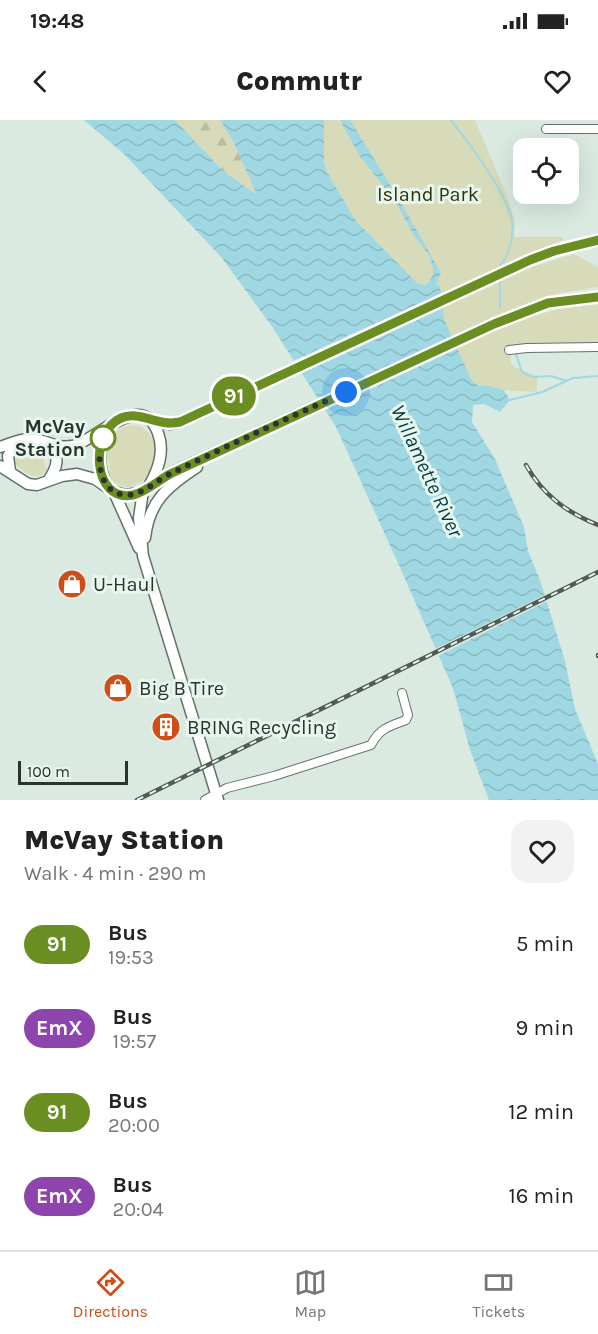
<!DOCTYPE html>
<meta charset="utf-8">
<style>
:root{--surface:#fff;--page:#f2f2f2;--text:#222;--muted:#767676;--line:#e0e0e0;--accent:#d24c17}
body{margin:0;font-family:Karla,sans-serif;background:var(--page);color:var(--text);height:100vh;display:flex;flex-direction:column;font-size:22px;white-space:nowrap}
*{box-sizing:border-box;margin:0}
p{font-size:20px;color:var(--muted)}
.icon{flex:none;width:33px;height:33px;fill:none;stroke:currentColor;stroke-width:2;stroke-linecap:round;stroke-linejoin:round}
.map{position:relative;height:680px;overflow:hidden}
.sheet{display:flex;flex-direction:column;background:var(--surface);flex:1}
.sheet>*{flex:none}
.badge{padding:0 12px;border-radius:20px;font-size:21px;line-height:39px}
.tools{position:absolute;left:513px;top:18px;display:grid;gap:12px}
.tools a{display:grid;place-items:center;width:66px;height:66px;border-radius:12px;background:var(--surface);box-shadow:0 6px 24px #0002;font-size:30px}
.scale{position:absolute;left:18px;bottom:15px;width:110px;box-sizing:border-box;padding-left:6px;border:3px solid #2c322f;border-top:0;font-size:16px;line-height:21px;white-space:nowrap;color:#2c322f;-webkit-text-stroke:4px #e7f7ee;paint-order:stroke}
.you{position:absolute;width:30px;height:30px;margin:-15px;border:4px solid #fff;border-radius:50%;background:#1a73e8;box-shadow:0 0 0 9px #1a73e833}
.map>.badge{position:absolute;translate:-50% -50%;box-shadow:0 0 0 3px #fff}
.round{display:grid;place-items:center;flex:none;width:63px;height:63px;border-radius:18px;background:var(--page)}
.summary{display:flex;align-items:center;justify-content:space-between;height:102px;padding:0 24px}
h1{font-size:28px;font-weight:800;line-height:45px}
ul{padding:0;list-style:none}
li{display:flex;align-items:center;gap:18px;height:84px;padding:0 24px}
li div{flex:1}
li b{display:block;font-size:22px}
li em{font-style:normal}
li .badge{min-width:66px;font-weight:700;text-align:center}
.status{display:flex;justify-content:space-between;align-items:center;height:42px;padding:0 30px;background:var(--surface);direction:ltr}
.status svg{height:16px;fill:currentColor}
header{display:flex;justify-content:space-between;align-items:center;height:78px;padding:0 24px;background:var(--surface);font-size:27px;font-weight:800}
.menu{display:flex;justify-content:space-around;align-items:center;height:84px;border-top:2px solid var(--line);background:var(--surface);font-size:16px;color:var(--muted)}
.menu a{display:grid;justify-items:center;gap:3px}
.menu .current{color:var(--accent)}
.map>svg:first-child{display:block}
</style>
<div class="status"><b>19:48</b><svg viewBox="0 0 49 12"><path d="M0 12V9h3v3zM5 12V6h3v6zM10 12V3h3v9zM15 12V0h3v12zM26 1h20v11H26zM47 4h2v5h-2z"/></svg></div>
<header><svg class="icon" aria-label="back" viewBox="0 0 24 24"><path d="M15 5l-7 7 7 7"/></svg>Commutr<svg class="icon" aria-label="heart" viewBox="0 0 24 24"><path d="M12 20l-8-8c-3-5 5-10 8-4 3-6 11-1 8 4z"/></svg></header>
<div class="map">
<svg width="598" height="680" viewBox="0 0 598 680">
<defs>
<pattern id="forest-firs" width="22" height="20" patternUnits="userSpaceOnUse" patternTransform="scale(1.5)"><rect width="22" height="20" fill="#d7dbb9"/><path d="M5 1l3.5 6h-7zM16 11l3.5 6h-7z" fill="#b9bc9f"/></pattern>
<pattern id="water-waves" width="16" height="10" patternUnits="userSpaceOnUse" patternTransform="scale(1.5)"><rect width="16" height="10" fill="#9fd8e2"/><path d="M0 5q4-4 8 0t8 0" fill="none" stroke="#89bac2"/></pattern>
</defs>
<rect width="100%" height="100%" fill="#daeae1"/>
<path fill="url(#forest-firs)" d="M175,0H220L234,23L258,76L223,51Z"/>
<path fill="#d7dbb9" d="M309,0H475L509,81L515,102L514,117H563V120L529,134L532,147L574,134L598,147V167L560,173L493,200L497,210L531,197L558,189L598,184V222L511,226V243L514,247L537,256V272L504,270L489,266H478L471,259L444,199L428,177L356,101L327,52Z
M134,305C176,314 148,382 117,364C114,362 108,358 108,354C108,352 110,351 110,349C110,346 109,343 108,340L105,337C108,319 115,307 134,305Z
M33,327L49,334L45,339L44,345L48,349C35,364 25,352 14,343C16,333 22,327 33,327Z"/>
<path fill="url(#water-waves)" d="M84,0H175L223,51L257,75L234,23L220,0H324V42L327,52L356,101L411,157L417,163L425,165L429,162L433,155V148L429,135L415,117L395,81L359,35L340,0H350L397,76L441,153L436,163L440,167L444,199L471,259L478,266H489L504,270L510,280L500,292L484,284L473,285L472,302L495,339L524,407L528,431L541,463L565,541L575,589L598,644V680H489L470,630L453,568L398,443L336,307L273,208L222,138L124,34Z"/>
<path fill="#daeae1" d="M444,172L446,186L299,254L291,242Z
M547,474L549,480L436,537L433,530Z"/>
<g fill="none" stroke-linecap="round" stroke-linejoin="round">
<path stroke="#9fd8e2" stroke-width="2" d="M451,0C468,21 508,75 512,101C514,116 510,135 500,145V150
M500,187V159
M516,234L522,252L525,254L533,257L551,256L567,261
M510,280L542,272L573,258L598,256"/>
<g stroke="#64716a" stroke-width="10">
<path id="minor" d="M546,9H598
M509,230L527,228L598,227
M205,680L227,668L274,656L371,625C379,609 389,606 406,600L408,595L402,573"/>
</g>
<g stroke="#64716a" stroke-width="13">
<path id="major" d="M149,300L169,304L180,302L530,140L554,131L598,120
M0,327C10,324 21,318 31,319C46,319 55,329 72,326C96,321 142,268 158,313C165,332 158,350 149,366
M0,346L28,364L37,365L62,356L77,354L95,359L114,372L126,375L139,373L169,354L494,204L548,183L598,177
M10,351L8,336L16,323
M48,361C57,348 61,337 49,325
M107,366C97,345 98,327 109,307
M143,371L139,398L143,436L218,680
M114,372L139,428
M145,418C149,381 168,366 197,347"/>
</g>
<use href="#minor" stroke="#fff" stroke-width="8"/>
<use href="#major" stroke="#fff" stroke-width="10"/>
<g stroke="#515a55" stroke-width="4.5">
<path id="rail" d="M526,345C543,375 566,392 598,405
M598,535V536
M137,680L598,452"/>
</g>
<use href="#rail" stroke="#e7f7ee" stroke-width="2" stroke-dasharray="7" stroke-linecap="butt"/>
</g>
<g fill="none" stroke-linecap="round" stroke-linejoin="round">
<g stroke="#fff" stroke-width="14">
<path id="line" d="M598,120L554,131L530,140L180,302C157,307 140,290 121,298C89,312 92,383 133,375C146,372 159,360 170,354L494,204L548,183L598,177"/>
</g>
<use href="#line" stroke="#6b8e23" stroke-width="9"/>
<path stroke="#2c322f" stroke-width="6" stroke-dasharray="0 10.8" d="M103,318C96,339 98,374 127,375C143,375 158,359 172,353C229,325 288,298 346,272"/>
</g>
<defs>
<g id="shop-disc" transform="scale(1.5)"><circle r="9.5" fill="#d24c17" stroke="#e7f7ee"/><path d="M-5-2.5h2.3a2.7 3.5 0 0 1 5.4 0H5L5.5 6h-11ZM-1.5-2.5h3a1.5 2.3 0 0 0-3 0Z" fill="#fff"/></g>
<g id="building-disc" transform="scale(1.5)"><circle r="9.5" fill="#d24c17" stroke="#e7f7ee"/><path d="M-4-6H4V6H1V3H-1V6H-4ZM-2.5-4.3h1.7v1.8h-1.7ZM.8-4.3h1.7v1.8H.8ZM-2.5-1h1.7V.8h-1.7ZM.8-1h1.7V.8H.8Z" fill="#fff"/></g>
</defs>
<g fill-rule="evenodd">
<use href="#shop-disc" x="72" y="464"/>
<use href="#shop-disc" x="118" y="568"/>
<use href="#building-disc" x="166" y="607"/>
</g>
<circle fill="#fff" stroke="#6b8e23" stroke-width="3" cx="103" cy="318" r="12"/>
<g text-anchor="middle" stroke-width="6" stroke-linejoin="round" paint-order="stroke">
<g font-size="20" fill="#30320e" stroke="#e7f7ee">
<text x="428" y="81">Island Park</text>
</g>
<g font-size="20" font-weight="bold" fill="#2c322f" stroke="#e7f7ee" text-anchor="end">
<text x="85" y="313">McVay<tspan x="85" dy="23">Station</tspan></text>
</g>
<g font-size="20" fill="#2c322f" stroke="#e7f7ee" text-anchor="start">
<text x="93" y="471">U-Haul</text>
<text x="139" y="575">Big B Tire</text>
<text x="187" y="614">BRING Recycling</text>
</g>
<g font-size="21" font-style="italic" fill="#043b43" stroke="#e7f7ee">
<text transform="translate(427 351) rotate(65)" y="7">Willamette River</text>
</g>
</g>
</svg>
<div class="tools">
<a><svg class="icon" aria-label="locate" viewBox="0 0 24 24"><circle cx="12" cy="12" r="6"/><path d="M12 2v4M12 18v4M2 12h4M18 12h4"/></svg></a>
</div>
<div class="scale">100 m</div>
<div class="you" style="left:346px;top:272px"></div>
<b class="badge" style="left:234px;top:276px;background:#6b8e23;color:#fff">91</b>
</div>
<section class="sheet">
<div class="summary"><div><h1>McVay Station</h1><p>Walk · 4 min · 290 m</p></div><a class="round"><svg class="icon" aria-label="heart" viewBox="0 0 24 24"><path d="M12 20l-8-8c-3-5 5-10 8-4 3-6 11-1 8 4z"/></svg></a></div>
<ul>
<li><span class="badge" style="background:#6b8e23;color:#fff">91</span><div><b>Bus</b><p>19:53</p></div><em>5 min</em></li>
<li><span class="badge" style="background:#8e44ad;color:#fff">EmX</span><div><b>Bus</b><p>19:57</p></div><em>9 min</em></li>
<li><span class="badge" style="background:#6b8e23;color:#fff">91</span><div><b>Bus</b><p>20:00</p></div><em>12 min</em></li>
<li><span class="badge" style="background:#8e44ad;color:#fff">EmX</span><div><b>Bus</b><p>20:04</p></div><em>16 min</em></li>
</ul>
</section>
<nav class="menu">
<a class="current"><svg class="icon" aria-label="directions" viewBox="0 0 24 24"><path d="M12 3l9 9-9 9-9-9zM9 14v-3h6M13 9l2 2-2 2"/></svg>Directions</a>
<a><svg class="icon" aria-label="map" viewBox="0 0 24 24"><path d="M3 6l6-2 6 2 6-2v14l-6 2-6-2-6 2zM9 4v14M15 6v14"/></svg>Map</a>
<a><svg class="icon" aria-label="tickets" viewBox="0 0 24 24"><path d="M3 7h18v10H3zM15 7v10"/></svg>Tickets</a>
</nav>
